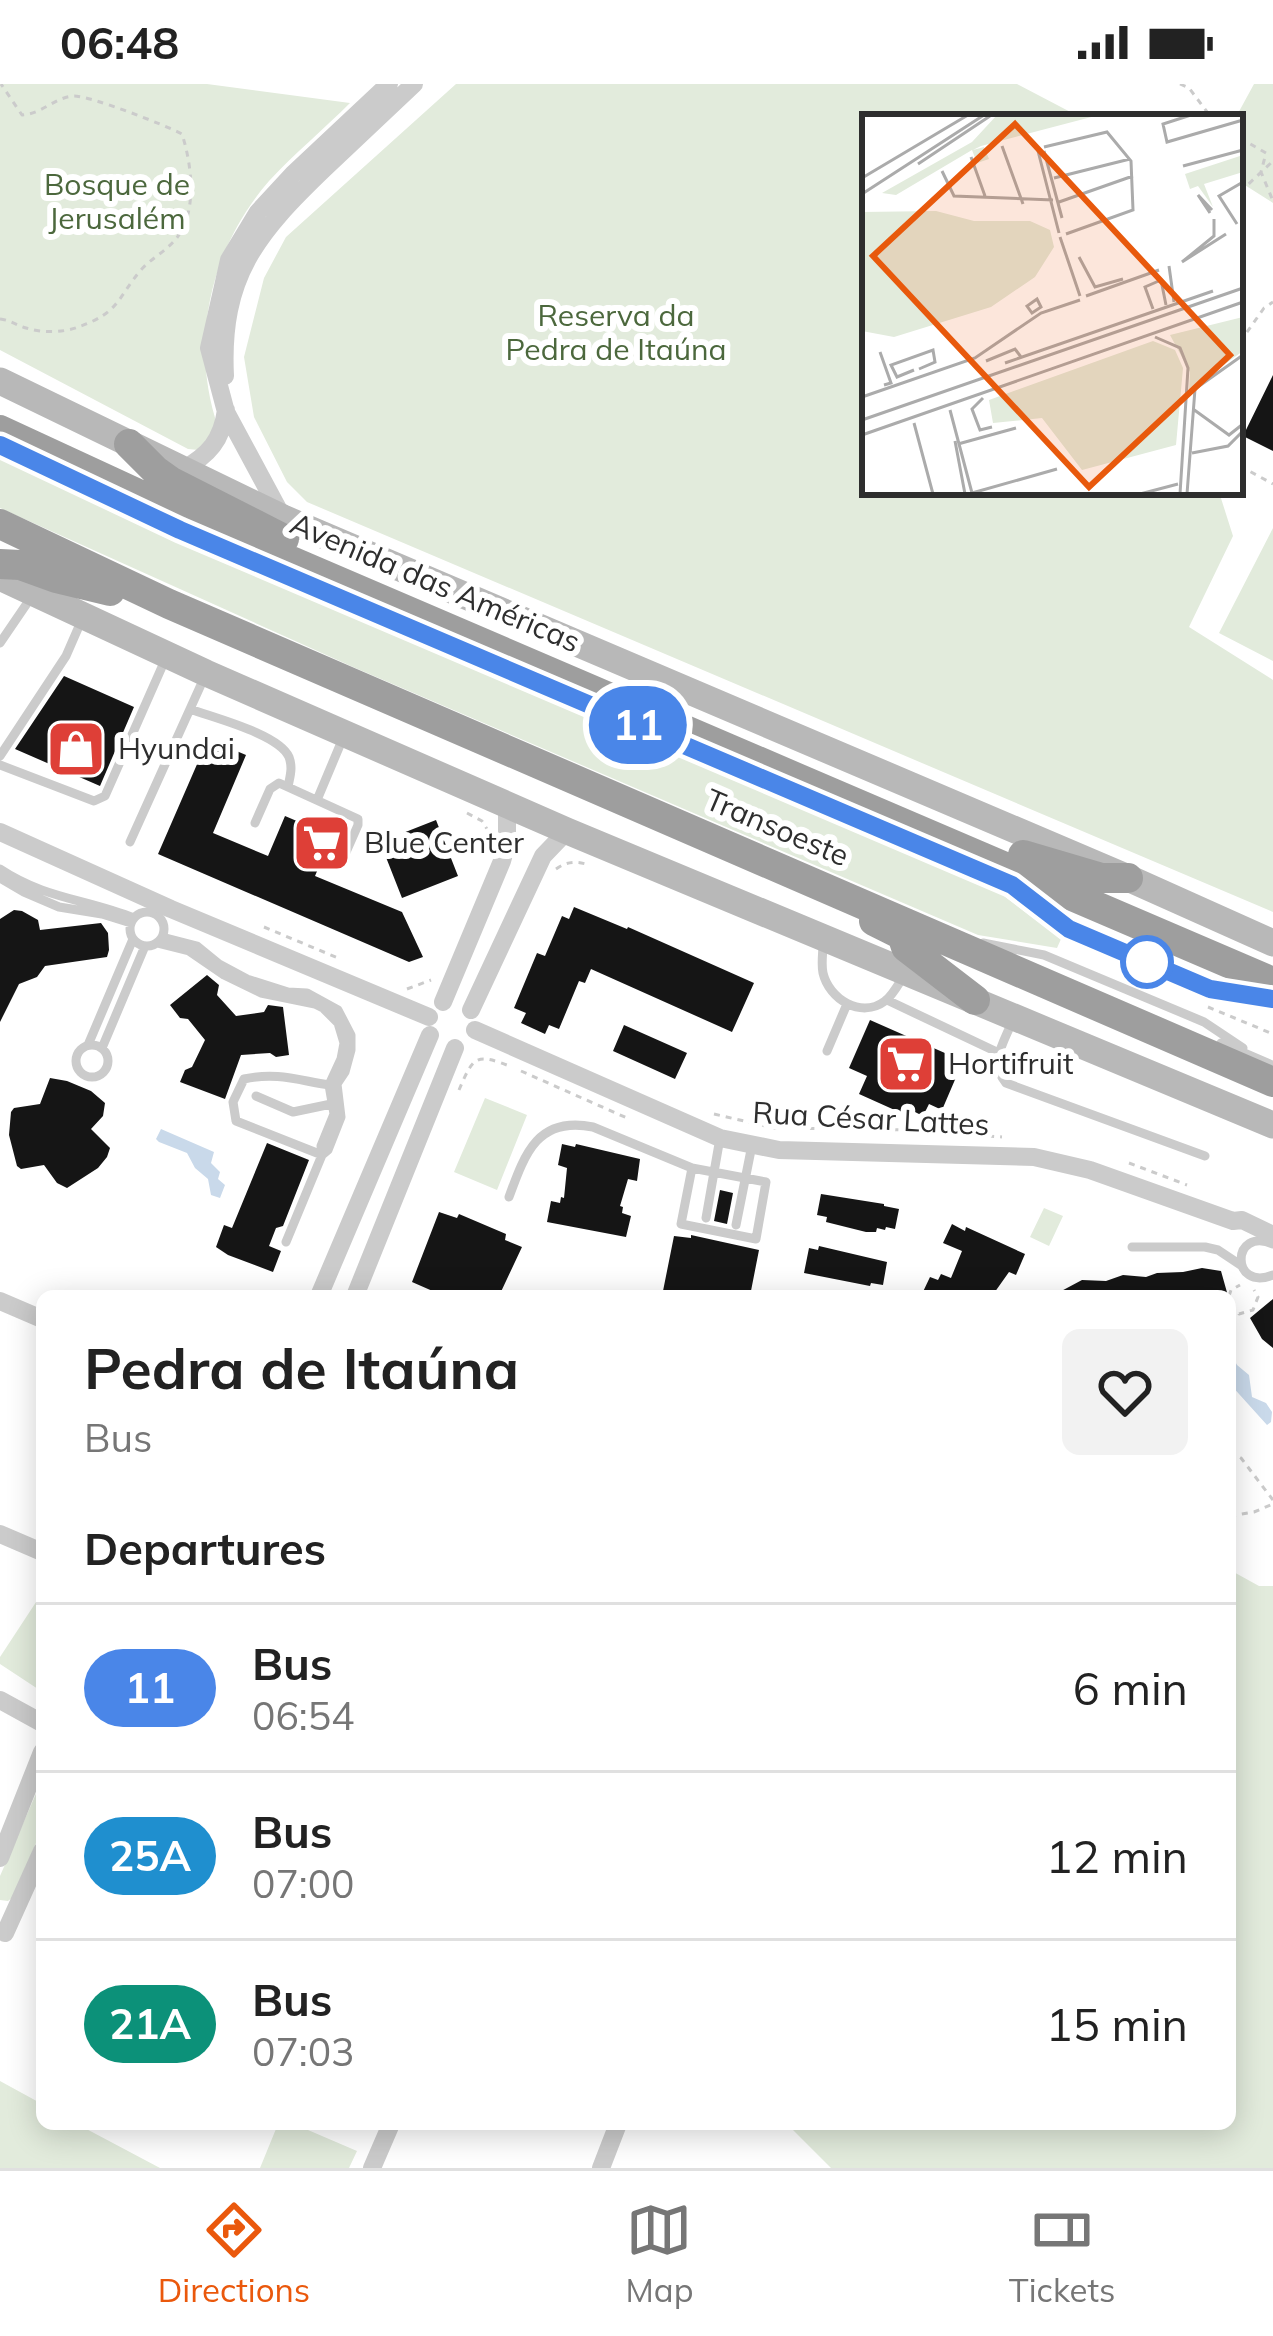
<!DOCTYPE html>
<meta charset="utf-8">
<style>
:root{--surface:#fff;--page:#f2f2f2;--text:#222;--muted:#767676;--line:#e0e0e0;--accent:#ea580c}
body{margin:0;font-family:Mulish,sans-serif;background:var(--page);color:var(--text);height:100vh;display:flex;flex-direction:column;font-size:45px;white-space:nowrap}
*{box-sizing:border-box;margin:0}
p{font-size:39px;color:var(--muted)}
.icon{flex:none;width:66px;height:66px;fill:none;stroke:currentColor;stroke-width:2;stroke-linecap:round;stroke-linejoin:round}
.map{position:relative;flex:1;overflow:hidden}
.details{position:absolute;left:36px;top:1206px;width:1200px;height:840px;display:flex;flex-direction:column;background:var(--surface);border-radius:18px;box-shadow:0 6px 30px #0003}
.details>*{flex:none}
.badge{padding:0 24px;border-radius:39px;font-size:42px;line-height:78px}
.map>.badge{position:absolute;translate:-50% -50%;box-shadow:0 0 0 6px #fff}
h2{padding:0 48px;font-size:45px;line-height:108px}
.round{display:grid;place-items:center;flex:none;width:126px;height:126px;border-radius:18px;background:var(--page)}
.head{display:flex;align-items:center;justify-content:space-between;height:204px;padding:0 48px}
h1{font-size:57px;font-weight:700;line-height:90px}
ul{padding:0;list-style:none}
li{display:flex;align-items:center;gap:36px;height:168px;padding:0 48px;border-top:3px solid var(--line)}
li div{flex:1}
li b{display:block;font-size:45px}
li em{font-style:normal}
li .badge{min-width:132px;font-weight:700;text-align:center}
.status{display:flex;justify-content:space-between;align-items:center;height:84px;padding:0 60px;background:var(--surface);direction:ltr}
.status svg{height:33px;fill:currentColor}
.menu{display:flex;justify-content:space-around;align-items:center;height:168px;border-top:3px solid var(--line);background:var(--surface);font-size:33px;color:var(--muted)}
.menu a{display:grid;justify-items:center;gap:6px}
.menu .selected{color:var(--accent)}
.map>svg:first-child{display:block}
</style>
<div class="status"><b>06:48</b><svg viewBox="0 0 49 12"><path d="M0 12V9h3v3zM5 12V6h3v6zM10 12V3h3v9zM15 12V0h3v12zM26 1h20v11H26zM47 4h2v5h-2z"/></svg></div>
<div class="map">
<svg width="1273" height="2084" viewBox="0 0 1273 2084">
<rect width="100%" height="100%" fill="#fff"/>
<path fill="#e2ebdc" d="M0,0H207L350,19C324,45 294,70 269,97C210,165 189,258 218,343L199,366L188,365L0,266Z
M456,0H1017L1080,33H865V408H1219L1233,452L1189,543L1273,596V828L307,418L287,398L254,333L244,273L264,194L286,153Z
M1254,0H1273V119L1240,98V33H1236Z
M0,370L178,454L996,806L1061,855L1057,864L978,851L353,583L0,424Z
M1273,444V577L1219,549Z
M485,1014L527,1031L497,1106L454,1088Z
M1044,1124L1063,1132L1049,1162L1030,1153Z
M1230,1486L1259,1502H1273V2084H831L787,2040H1230Z
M42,1509V1598L38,1605L0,1580V1573Z
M42,1696V1745L13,1813L8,1817L0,1816V1792Z
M0,1997L42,2020V2040H77L160,2084H0Z
M278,2040H294L357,2067L349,2084H260Z"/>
<path fill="#c9d9ea" d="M161,1045L214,1068L211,1079L220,1088L218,1095L225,1101L220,1114L211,1111L208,1095L195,1084L187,1069L159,1058L156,1055Z
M1230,1268L1237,1281L1249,1291L1252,1313L1266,1319L1272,1328L1271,1338L1267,1341L1230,1300Z"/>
<path fill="#151515" d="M1273,291V367L1243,352Z
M64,592L134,623L100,702L15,665Z
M208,655L246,671L213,749L268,772L285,732L332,752L315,792L402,828L423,873L409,878L158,770Z
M436,736L458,792L402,814L380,758Z
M574,823L627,845L628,843L754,899L732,948L591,885L585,899L579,897L559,945L549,941L545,950L521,939L526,929L514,924L537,869L545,872L562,832L569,835Z
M14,826L22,827L38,836L40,846L101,839L108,849L109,866L107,873L45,882L37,893L19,900L0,938V835Z
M207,891L219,901L217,911L236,932L264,928L268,921L283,923L289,971L276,973L270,969L241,971L225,1015L180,998L185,986L192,983L205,956L188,935L180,934L170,921Z
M870,936L963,977L942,1026L929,1020L923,1032L911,1026L908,1032L859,1010L867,992L849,984Z
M624,941L687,969L675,995L613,967Z
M50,994L67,997L91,1007L105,1019L103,1032L91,1045L110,1064L107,1073L98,1084L67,1104L57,1099L44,1081L21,1085L17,1082L9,1051L11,1028L14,1024L40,1020Z
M267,1059L309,1076L283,1142L276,1144L269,1162L281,1167L273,1188L228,1171L216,1163L224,1141L232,1144Z
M562,1060L575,1063L576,1060L640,1075L637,1097L628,1095L620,1122L623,1123L622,1129L631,1132L626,1153L547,1138L551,1117L560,1119L561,1113L564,1114L567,1084L558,1081Z
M720,1106L733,1109L727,1140L714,1137Z
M821,1110L884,1120V1122L899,1125L895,1145L886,1143L885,1146L877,1144L876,1148H866L826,1138L827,1133L817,1131Z
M439,1128L457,1134L459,1130L506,1150L505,1156L522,1163L499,1212H444L412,1198Z
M952,1140L965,1147L966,1143L1025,1170L1016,1191L1009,1188L992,1212H921L930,1193L938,1196L941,1190L951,1194L962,1167L943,1159Z
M691,1151L759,1166L750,1212H662L674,1152L691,1154Z
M819,1162L887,1178L883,1201L871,1199L870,1202L804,1189L809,1164L818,1166Z
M1202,1184L1221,1187L1228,1212H1052L1082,1196L1106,1197L1123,1191L1146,1193L1157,1189L1183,1188Z
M1273,1215V1264L1262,1255L1250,1234Z"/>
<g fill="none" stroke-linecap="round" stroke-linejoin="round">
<path stroke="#cbcbcb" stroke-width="3" stroke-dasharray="6 6" stroke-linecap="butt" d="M1180,0L1189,4L1211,33
M1240,54L1266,69L1261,88L1273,117
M1240,108L1273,77
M0,235C10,236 16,241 26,244C42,249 65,249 81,242C119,228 117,215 140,187C150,175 165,168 175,156C198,130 192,81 182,50C165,41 91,12 74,12C55,13 42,30 22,31L1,0
M1240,258L1264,224L1273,218
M1240,382L1273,400
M467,729L482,737L487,745
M556,785C566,778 574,777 586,780
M264,843L338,874
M407,905L431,896
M1208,923L1273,950
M521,987L627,1034
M459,1006C474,971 476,969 512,983
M714,1030L774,1044L909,1046L1002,1053
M1129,1079L1187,1101
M1229,1212L1231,1206L1240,1201
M1230,1221L1239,1230L1253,1226L1258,1213L1254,1206
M1230,1367L1241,1374L1273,1416
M1230,1432L1254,1428L1273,1420"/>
<path stroke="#cbcbcb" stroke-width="9" d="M109,413L180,446L512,588
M0,559L30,515
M190,625C214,634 279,650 289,673C293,684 290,692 288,703
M0,672L66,572L83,533
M0,681L94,717L105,712L165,576
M317,716L343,654
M255,739L270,705L279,699L358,735V741L343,775
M130,758L204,594
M0,785C45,815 86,815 134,834
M0,794L24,808L59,823L102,830L131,839
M1013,801L1058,838L1089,854L1210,905L1273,915
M130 845a17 17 0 1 1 34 0a17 17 0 1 1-34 0Z
M162,853L197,862L219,880L247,895L288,908L307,909L338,926L351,951V966L345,988L337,1000L341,1033L328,1066L322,1071
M157,859L189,867L224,891L261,909L315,920L323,924L338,939L344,959L341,975L329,1001L334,1030L321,1062L322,1071L286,1158
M983,859L1044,871L1204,938L1243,964
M823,860C823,869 821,880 823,889C829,915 861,935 885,917C892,912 898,901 903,893
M887,916L999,969
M1012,938C1003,960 989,979 1006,999L1205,1072
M1221,959L1272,981
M88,961L133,855
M76 977a16 16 0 1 1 32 0a16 16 0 1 1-32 0Z
M102,964L145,862
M827,967L847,920
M256,1012L293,1028L336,1019
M322,1071L236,1037L233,1018L244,995C277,988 297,996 329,1001
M692,1084L766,1098L756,1155L681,1140Z
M509,1113C525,1069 538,1032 593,1043L692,1084
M706,1134L720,1054
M736,1141L752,1061
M1273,1160C1231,1142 1230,1208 1273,1191
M1132,1163H1205L1218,1166L1242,1182"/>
<path stroke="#cbcbcb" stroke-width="18" d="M225,292C220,192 257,149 326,83C355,56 384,28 414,0
M182,386C209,371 222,356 226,326
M283,434L226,328L209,264L229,176L258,128L293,90L389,0
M0,748L171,825L429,933
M443,918L502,777L507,759V719
M471,926L543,772L567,747
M475,946L720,1054L779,1066L1034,1073L1090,1086L1233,1137L1242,1136L1273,1151
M319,1212L430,951
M355,1212L455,964
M0,1217L42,1235
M0,1450L42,1468
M0,1616L42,1639
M0,1774L42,1668
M5,1849L42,1767
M372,2084L391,2040
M601,2084L618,2040"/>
<path stroke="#b8b8b8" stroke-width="27" d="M0,297L283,434L1128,794L1273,859
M0,493L206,589L567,747L1273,1041"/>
<path stroke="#9e9e9e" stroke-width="30" d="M0,346L186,432L1273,898
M129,360L156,387L170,397L284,455
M0,440L169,520L1273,998
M0,480L20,481L56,494L110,507
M1023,771L1101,794H1128
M874,837L902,851L906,863L975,916"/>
</g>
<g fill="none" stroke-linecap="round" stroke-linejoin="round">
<g stroke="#fff" stroke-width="27">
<path id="line" d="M0,361L180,446L1012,801L1069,845L1210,905L1273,915"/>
</g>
<use href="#line" stroke="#4a86e8" stroke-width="18"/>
</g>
<defs>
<g id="shop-square" transform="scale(3)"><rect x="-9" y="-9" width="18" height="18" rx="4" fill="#de3f37" stroke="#fff"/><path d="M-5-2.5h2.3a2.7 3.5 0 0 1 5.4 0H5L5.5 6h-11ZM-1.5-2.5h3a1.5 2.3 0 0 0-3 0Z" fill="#fff"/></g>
<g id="supermarket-square" transform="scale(3)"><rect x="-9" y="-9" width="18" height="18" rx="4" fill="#de3f37" stroke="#fff"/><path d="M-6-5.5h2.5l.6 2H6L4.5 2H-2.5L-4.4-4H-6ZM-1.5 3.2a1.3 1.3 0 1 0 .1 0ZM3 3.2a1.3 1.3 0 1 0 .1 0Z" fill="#fff"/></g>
</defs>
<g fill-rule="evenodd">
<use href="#shop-square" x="76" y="665"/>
<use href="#supermarket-square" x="322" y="759"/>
<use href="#supermarket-square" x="906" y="980"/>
</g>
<circle fill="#fff" stroke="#4a86e8" stroke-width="6" cx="1147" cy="878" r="24"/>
<g text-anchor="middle" stroke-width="12" stroke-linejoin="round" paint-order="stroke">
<g font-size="30" fill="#4c683d" stroke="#fff">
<text x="117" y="111">Bosque de<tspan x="117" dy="34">Jerusalém</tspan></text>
<text x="616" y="242">Reserva da<tspan x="616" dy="34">Pedra de Itaúna</tspan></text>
</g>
<g font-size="30" fill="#2e2e2e" stroke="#fff">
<text transform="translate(435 499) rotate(23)" y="10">Avenida das Américas</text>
<text transform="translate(777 744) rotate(23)" y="10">Transoeste</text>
<text transform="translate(871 1035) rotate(3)" y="10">Rua César Lattes</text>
</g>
<g font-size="30" fill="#2e2e2e" stroke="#fff" text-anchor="start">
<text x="118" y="675">Hyundai</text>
<text x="364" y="769">Blue Center</text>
<text x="948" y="990">Hortifruit</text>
</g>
</g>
<g transform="translate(862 30)">
<rect width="381" height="381" fill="#fff"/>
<path d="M135,1H237L119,32L111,36L122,33L127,45L115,49L110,36L34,81L20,79L110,28ZM381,41V58L342,70L351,93L336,72L328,75L323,60ZM74,97L112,107H168L188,116L192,133L173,163L129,193L32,223L0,217V98ZM381,203V237L327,276L328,258L308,221ZM291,227L313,236L321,254L314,331L220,356L180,304L131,309L127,286Z" fill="#e2ebdc"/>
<path fill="none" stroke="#ababab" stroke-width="3" d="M329,1L301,10L305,28L381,6M140,32L161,90M182,33L245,18L269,47L271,96L204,120M176,37L197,119M182,37L200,104M109,43L123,82M56,50L128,2M321,52L381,36M80,57L92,82L191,86M0,64L106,1M192,64L268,45M0,80L122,1M197,88L271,62M348,99L336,81L350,96M352,105V122L320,148L364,120M375,110L357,82L381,68M198,123L218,182M217,143L233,173L261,165M307,152L312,188M224,182L297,156M175,185L179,193L170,199L165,192ZM291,195L283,173L299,166L304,191M293,223L318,234L326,254L318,380M18,238L29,269L22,271M124,247L153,235L159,243M143,249L351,177M52,256L35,263L29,251L71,236L73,248L57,255M0,283L113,244L179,199L218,186M121,284L110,295L118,316L130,313M331,295L367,321L381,310M88,296L110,379M0,306L381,174M52,309L71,380M0,321L381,188M93,327L103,380M96,330L154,314M330,339L366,332L381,317M110,379L195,355M278,380L316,370M325,380L333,275L381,241"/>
<path fill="#e8590c" fill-opacity="0.15" stroke="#e8590c" stroke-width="6" d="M153,10L368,241L227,373L11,142Z"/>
<rect width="381" height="381" fill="none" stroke="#2e2e2e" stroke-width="6"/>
</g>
</svg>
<b class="badge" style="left:638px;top:641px;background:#4a86e8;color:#fff">11</b>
<section class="details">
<div class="head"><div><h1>Pedra de Itaúna</h1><p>Bus</p></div><a class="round"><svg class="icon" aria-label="heart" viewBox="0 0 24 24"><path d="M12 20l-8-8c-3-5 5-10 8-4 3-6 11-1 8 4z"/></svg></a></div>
<h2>Departures</h2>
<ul>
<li><span class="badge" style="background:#4a86e8;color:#fff">11</span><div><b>Bus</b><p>06:54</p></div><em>6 min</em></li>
<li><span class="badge" style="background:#1f8fcf;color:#fff">25A</span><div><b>Bus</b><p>07:00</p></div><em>12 min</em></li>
<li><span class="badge" style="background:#0c9179;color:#fff">21A</span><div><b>Bus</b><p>07:03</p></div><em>15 min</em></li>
</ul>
</section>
</div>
<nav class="menu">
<a class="selected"><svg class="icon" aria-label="directions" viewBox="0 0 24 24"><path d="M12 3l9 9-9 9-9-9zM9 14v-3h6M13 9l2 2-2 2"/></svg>Directions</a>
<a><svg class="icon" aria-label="map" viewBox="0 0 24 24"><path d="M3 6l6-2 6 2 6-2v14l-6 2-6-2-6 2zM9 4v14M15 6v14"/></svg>Map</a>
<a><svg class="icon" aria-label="tickets" viewBox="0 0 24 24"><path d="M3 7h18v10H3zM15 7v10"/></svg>Tickets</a>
</nav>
